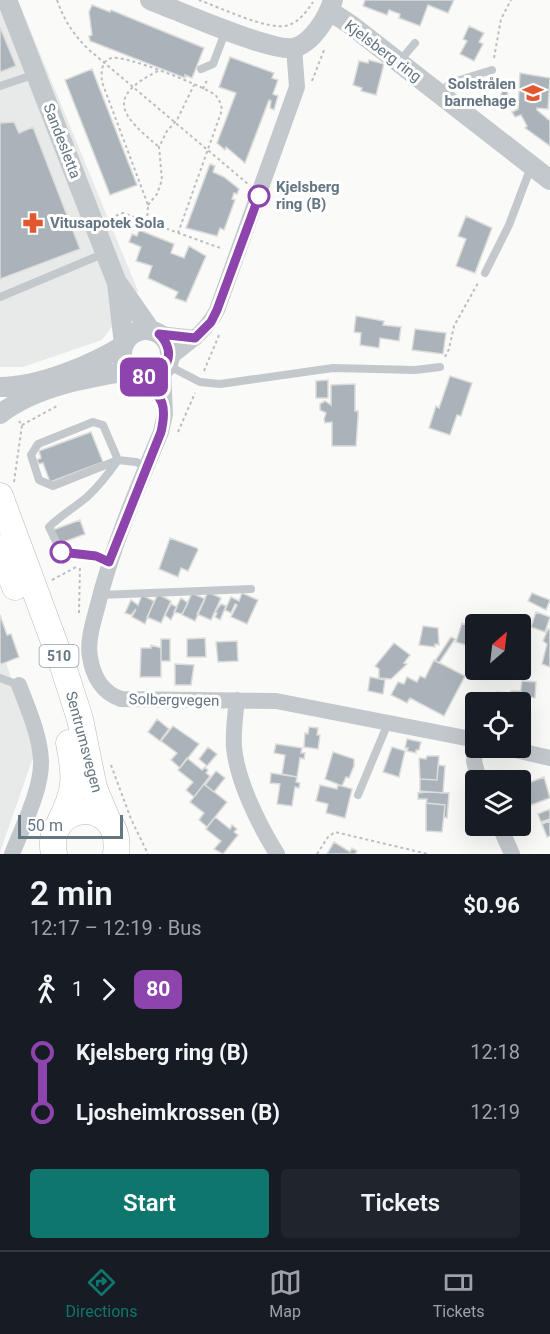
<!DOCTYPE html>
<meta charset="utf-8">
<style>
:root{--surface:#171b24;--page:#20242c;--text:#f1f3f6;--muted:#9ea1a6;--line:#363941;--accent:#0f766e}
body{margin:0;font-family:Roboto,sans-serif;background:var(--page);color:var(--text);height:100vh;display:flex;flex-direction:column;font-size:22px;white-space:nowrap}
*{box-sizing:border-box;margin:0}
p{font-size:20px;color:var(--muted)}
.icon{flex:none;width:33px;height:33px;fill:none;stroke:currentColor;stroke-width:2;stroke-linecap:round;stroke-linejoin:round}
.map{position:relative;height:854px;overflow:hidden}
.drawer{display:flex;flex-direction:column;background:var(--surface);flex:1}
.drawer>*{flex:none}
.badge{padding:0 12px;border-radius:9px;font-size:21px;line-height:39px}
.needle{width:39px;rotate:28deg}
.fabs{position:absolute;left:465px;top:614px;display:grid;gap:12px}
.fabs a{display:grid;place-items:center;width:66px;height:66px;border-radius:6px;background:var(--surface);box-shadow:0 6px 24px #0002;font-size:30px}
.scale{position:absolute;left:18px;bottom:15px;width:105px;box-sizing:border-box;padding-left:6px;border:3px solid #657683;border-top:0;font-size:16px;line-height:21px;white-space:nowrap;color:#657683;-webkit-text-stroke:4px #fff;paint-order:stroke}
.map>.badge{position:absolute;translate:-50% -50%;box-shadow:0 0 0 3px #fff}
.legs{display:flex;align-items:center;gap:9px;height:66px;padding:0 30px;font-size:20px}
.legs p{margin-inline-start:auto}
.overview{display:flex;align-items:center;justify-content:space-between;height:102px;padding:0 30px}
h1{font-size:33px;font-weight:600;line-height:45px}
.cta{display:flex;gap:12px;margin-top:auto;padding:12px 30px}
.cta a{flex:1;height:69px;border-radius:6px;background:var(--accent);color:#fff;font-size:24px;font-weight:600;line-height:69px;text-align:center}
.cta a+a{background:var(--page);color:var(--text)}
ul{padding:0 30px;list-style:none}
li{display:flex;align-items:center;gap:21px;height:60px;font-size:22px}
li i{display:grid;place-items:center;width:9px;height:100%;margin:0 8px;background:currentColor}
li i::after{content:'';width:15px;height:15px;margin:-8px;border:4px solid;border-radius:50%;background:var(--surface)}
li p{margin-inline-start:auto}
li:first-child i{background:linear-gradient(#0000 50%,currentColor 0)}
li:last-child i{background:linear-gradient(currentColor 50%,#0000 0)}
.dock{display:flex;justify-content:space-around;align-items:center;height:84px;border-top:2px solid var(--line);background:var(--surface);font-size:16px;color:var(--muted)}
.dock a{display:grid;justify-items:center;gap:3px}
.dock .current{color:var(--accent)}
.map>svg:first-child{display:block}
</style>
<div class="map">
<svg width="550" height="854" viewBox="0 0 550 854">
<rect width="100%" height="100%" fill="#fafaf8"/>
<path fill="#e8e9e9" d="M0,0H18L138,291L102,340L23,367H0Z
M0,644L35,752L0,852Z"/>
<path fill="#aab3b9" stroke="#dcdcda" stroke-width="1.5" d="M365,0H454L448,13L428,5L420,26L399,18L400,14L389,10L387,15L363,6Z
M92,5L110,12L111,10L204,48L192,78L185,75V78L90,41L89,36L92,35L89,12Z
M469,26L484,33L479,42L483,44L474,61L460,54L467,41L463,39Z
M0,27L16,66L0,72Z
M230,57L274,73L272,78L278,80L273,94L278,96L274,110L270,108L271,101L269,100L245,163L226,147L225,150L217,143L236,93L219,87Z
M369,60L384,64L376,95L361,91L362,88L353,85L359,61L368,63Z
M92,69L137,185L110,195L65,80Z
M520,73L550,78L548,109L537,108V110L550,121V146L525,128L527,126L521,115L515,117L512,112L518,109Z
M507,79L512,81L507,95L512,97L508,106L498,102Z
M14,122L19,133L33,127L80,249L0,279V123Z
M210,164L215,166L213,172L224,177L239,189L237,194L234,193L232,199L235,200L224,230L220,228L217,236L186,228Z
M466,216L492,228L475,273L456,266L466,239L458,236Z
M139,230L174,244L171,253L184,258L189,246L206,256L186,302L175,298L178,292L148,278L152,266L136,261L141,247L129,242L132,234L137,236Z
M356,316L384,321L383,325L401,327L399,341L380,338L379,348L360,345L361,333L354,332Z
M415,329L446,333L443,354L412,350Z
M450,376L472,383L461,416L457,415L450,435L429,428L436,406L439,408Z
M328,380V398H316V381Z
M355,384V411H358V417L356,446H332V422L325,423L324,419L326,413L320,410V404L325,401L331,405V385Z
M91,432L103,462L50,482L43,463L39,464L37,460L41,458L39,451Z
M80,520L85,534L58,544L53,530Z
M170,538L197,548L198,550L188,571L181,568L178,577L159,569Z
M208,592L221,598L211,620L197,614Z
M192,593L205,599L195,621L182,615Z
M242,593L258,600L247,624L231,617L237,605L235,604L231,613L225,610L231,597L239,601Z
M532,593L550,600L546,610L528,601Z
M158,594L171,601L161,623L147,617Z
M142,595L154,601L145,624L132,617L136,609L131,615L125,613L131,600L138,605Z
M181,598L188,603L182,614L174,612Z
M171,604L177,607L171,620L165,615Z
M221,604L226,606L220,620L215,617L217,613L215,612Z
M536,612L550,617L545,632L531,627Z
M0,615L7,635L11,634L19,657L2,664L0,663Z
M462,623L476,628V648L456,642Z
M423,626L438,628L439,645L435,644V647L419,645Z
M548,629L550,630V667L542,664L547,644L543,641Z
M451,637L455,639L439,663L435,661Z
M205,638L206,657H187V639Z
M161,639H170V661H161Z
M237,641L238,661L218,662L216,642Z
M394,643L410,655L404,663L407,664L391,679L379,678V669L375,666Z
M151,645L161,648V677H140L141,648H151Z
M434,660L465,676L444,716L410,698L407,703L391,695L398,682L404,684L407,677L417,682L420,676L425,678Z
M175,664L194,665L191,685H175Z
M370,677L385,680L383,694L368,691Z
M522,681L536,682L535,698L520,696Z
M511,691H520V702H496L497,692L510,693Z
M157,719L169,729L160,741L148,732Z
M173,726L199,744L180,768L171,760L177,753L161,741Z
M309,727L318,728L317,735H320L318,749L304,747L305,733L308,734Z
M407,739L421,742L419,750H416V753L407,751L408,748H405Z
M276,744L302,748L301,753H305L304,759L300,758L297,777L282,774L285,755L274,753Z
M208,747L217,754L207,766L199,759Z
M392,747L405,751L399,777L383,772Z
M333,752L354,759V766L349,778L346,777L342,786L325,779Z
M427,756H439L437,780L420,779L419,758L426,759Z
M187,758L202,770L205,767L208,770L206,773L210,776L194,797L186,790L193,782L178,770Z
M438,765L445,766L443,793L420,791V779L437,780Z
M216,771L225,778L214,792L205,785Z
M271,773L297,777L296,782L300,783L299,788L295,787L292,806L277,804L280,784L270,783Z
M526,777L528,783L544,777L550,798L531,805L526,792L520,794V780H518Z
M204,784L227,802L207,827L199,820L204,813L190,802Z
M320,785L337,789L338,785L352,789L345,818L326,813L328,804L316,801Z
M428,792L449,793L447,818L444,817L445,805L426,803L427,799H418V793Z
M426,803L445,805L442,832L426,831Z
M550,809V819L541,822L538,814Z
M215,817L230,829L232,825L237,829L234,832L238,835L223,854L214,849L221,841L206,829Z
M550,821V836L547,837L542,824Z
M334,842L350,852L352,848L357,851L355,854H327Z"/>
<g fill="none" stroke-linecap="round" stroke-linejoin="round">
<g stroke="#b5babe" stroke-width="27">
<path id="primary" d="M0,496L63,666L80,719L94,788L107,819
M0,548L15,587
M60,822C76,791 76,777 69,743
M54,854C43,800 124,794 116,854"/>
</g>
<path stroke="#bbbfc2" stroke-width="2" stroke-dasharray="3 3" stroke-linecap="butt" d="M57,0C64,20 73,34 88,49L248,184
M199,0C219,7 270,32 289,25C300,21 307,11 313,2
M494,58L501,19L511,0
M158,71C104,98 122,116 159,147
M312,81L324,50
M203,89L208,78
M148,205L157,194L162,180L159,147L167,131L177,120L194,85
M110,218L123,213L223,249
M147,222L148,205L102,82C101,73 101,60 112,58C126,55 200,85 214,94C219,98 221,104 222,110L178,233
M445,357L449,349L454,326L478,283
M204,371L219,335
M22,425L59,405
M178,432L195,393
M14,482L22,425L19,421
M52,580L78,566
M79,613L80,565
M111,765L131,819L148,854
M317,854L328,837L335,832L428,854"/>
<path stroke="#c3c8cc" stroke-width="8" d="M399,62L415,43
M201,69L213,64L226,30
M0,86L36,74
M440,94L450,83L492,70
M485,273L509,225L531,167
M0,297L105,253
M167,365L200,382L220,384L333,368L415,370L440,367
M93,422L103,425L118,460L53,486L39,480L31,455L38,444Z
M109,562L96,556L61,552L49,527C61,515 74,508 87,497C99,486 109,473 118,460L136,462L146,466
M100,595L251,589
M0,678L19,685
M358,795L388,723"/>
<path stroke="#c3c8cc" stroke-width="16" d="M159,334L195,338
M169,358C188,343 206,332 217,310L297,87L294,48
M163,370L165,414L161,432C137,489 112,547 97,608C93,623 87,642 90,657C93,676 102,693 121,699L276,701L476,740
M141,377L164,401
M237,700C235,716 233,731 234,747C237,781 259,825 277,854
M476,743L474,761L479,780
M502,747L550,758
M499,825L512,854
M12,854C22,828 42,789 41,761C40,735 28,709 19,685"/>
<path stroke="#c3c8cc" stroke-width="20" d="M7,0L117,283L124,344
M150,0C177,10 270,52 293,48C312,44 328,17 333,0
M330,11L351,25L550,180
M119,285L151,331
M122 354a24 24 0 1 1 48 0a24 24 0 1 1-48 0Z
M0,387C39,387 92,365 124,345
M0,414C35,387 86,378 129,371"/>
<use href="#primary" stroke="#fff" stroke-width="26"/>
</g>
<g fill="none" stroke-linecap="round" stroke-linejoin="round">
<g stroke="#fff" stroke-width="14">
<path id="line-1" d="M61,552L96,556L109,562L161,432C168,402 161,398 141,377C167,378 178,352 159,334L195,338L211,322L217,310L259,196"/>
</g>
<use href="#line-1" stroke="#8e44ad" stroke-width="9"/>
</g>
<defs>
<g id="school-bare" transform="scale(1.62)"><path d="M0-5L7-2L0 1L-7-2ZM-4 1L0 2.5L4 1V4Q0 6-4 4Z" fill="#e4572e" stroke="#fff" stroke-width="2.5" paint-order="stroke"/></g>
<g id="pharmacy-bare" transform="scale(1.62)"><path d="M-2-6h4v4h4v4h-4v4h-4v-4h-4v-4h4Z" fill="#e4572e" stroke="#fff" stroke-width="2.5" paint-order="stroke"/></g>
</defs>
<g fill-rule="evenodd">
<use href="#school-bare" x="533" y="93"/>
<use href="#pharmacy-bare" x="33" y="223"/>
</g>
<g fill="#fff" stroke="#8e44ad" stroke-width="3">
<circle cx="259" cy="196" r="10"/>
<circle cx="61" cy="552" r="10"/>
</g>
<g text-anchor="middle" stroke-width="6" stroke-linejoin="round" paint-order="stroke">
<rect fill="#fff" stroke="#939fa8" stroke-width="1.5" x="39.5" y="645" width="39" height="22" rx="4.5"/>
<g font-size="14" font-weight="bold" fill="#657683">
<text x="59" y="661">510</text>
</g>
<g font-size="15" fill="#657683" stroke="#fff">
<text transform="translate(383 51) rotate(37)" y="5">Kjelsberg ring</text>
<text transform="translate(62 141) rotate(69)" y="5">Sandesletta</text>
<text transform="translate(174 700) rotate(1)" y="5">Solbergvegen</text>
<text transform="translate(84 742) rotate(75)" y="5">Sentrumsvegen</text>
</g>
<g font-size="15" font-weight="bold" fill="#657683" stroke="#fff" text-anchor="end">
<text x="516" y="89">Solstrålen<tspan x="516" dy="17">barnehage</tspan></text>
<text x="50" y="228" text-anchor="start">Vitusapotek Sola</text>
</g>
<g font-size="15" font-weight="bold" fill="#657683" stroke="#fff" text-anchor="start">
<text x="276" y="192">Kjelsberg<tspan x="276" dy="17">ring (B)</tspan></text>
</g>
</g>
</svg>
<div class="fabs">
<a><svg class="needle" viewBox="-14 -14 28 28"><path d="M0-13l5 13h-10z" fill="#e53935"/><path d="M0 13l5-13h-10z" fill="#9ea1a6"/></svg></a>
<a><svg class="icon" aria-label="locate" viewBox="0 0 24 24"><circle cx="12" cy="12" r="6"/><path d="M12 2v4M12 18v4M2 12h4M18 12h4"/></svg></a>
<a><svg class="icon" aria-label="layers" viewBox="0 0 24 24"><path d="M12 4l9 5-9 5-9-5zM3 14l9 5 9-5"/></svg></a>
</div>
<div class="scale">50 m</div>
<b class="badge" style="left:144px;top:377px;background:#8e44ad;color:#fff">80</b>
</div>
<section class="drawer">
<div class="overview"><div><h1>2 min</h1><p>12:17 – 12:19 · Bus</p></div><b>$0.96</b></div>
<div class="legs"><svg class="icon" aria-label="walk" viewBox="0 0 24 24"><circle cx="13" cy="4" r="2"/><path d="M13 8l-2 6 4 7M11 14l-3 7M7 12l3-4h3l4 4"/></svg>1<svg class="icon" aria-label="forward" viewBox="0 0 24 24"><path d="M9 5l7 7-7 7"/></svg><b class="badge" style="background:#8e44ad;color:#fff">80</b></div>
<ul>
<li><i style="color:#8e44ad"></i><b>Kjelsberg ring (B)</b><p>12:18</p></li>
<li><i style="color:#8e44ad"></i><b>Ljosheimkrossen (B)</b><p>12:19</p></li>
</ul>
<div class="cta"><a>Start</a><a>Tickets</a></div>
</section>
<nav class="dock">
<a class="current"><svg class="icon" aria-label="directions" viewBox="0 0 24 24"><path d="M12 3l9 9-9 9-9-9zM9 14v-3h6M13 9l2 2-2 2"/></svg>Directions</a>
<a><svg class="icon" aria-label="map" viewBox="0 0 24 24"><path d="M3 6l6-2 6 2 6-2v14l-6 2-6-2-6 2zM9 4v14M15 6v14"/></svg>Map</a>
<a><svg class="icon" aria-label="tickets" viewBox="0 0 24 24"><path d="M3 7h18v10H3zM15 7v10"/></svg>Tickets</a>
</nav>
